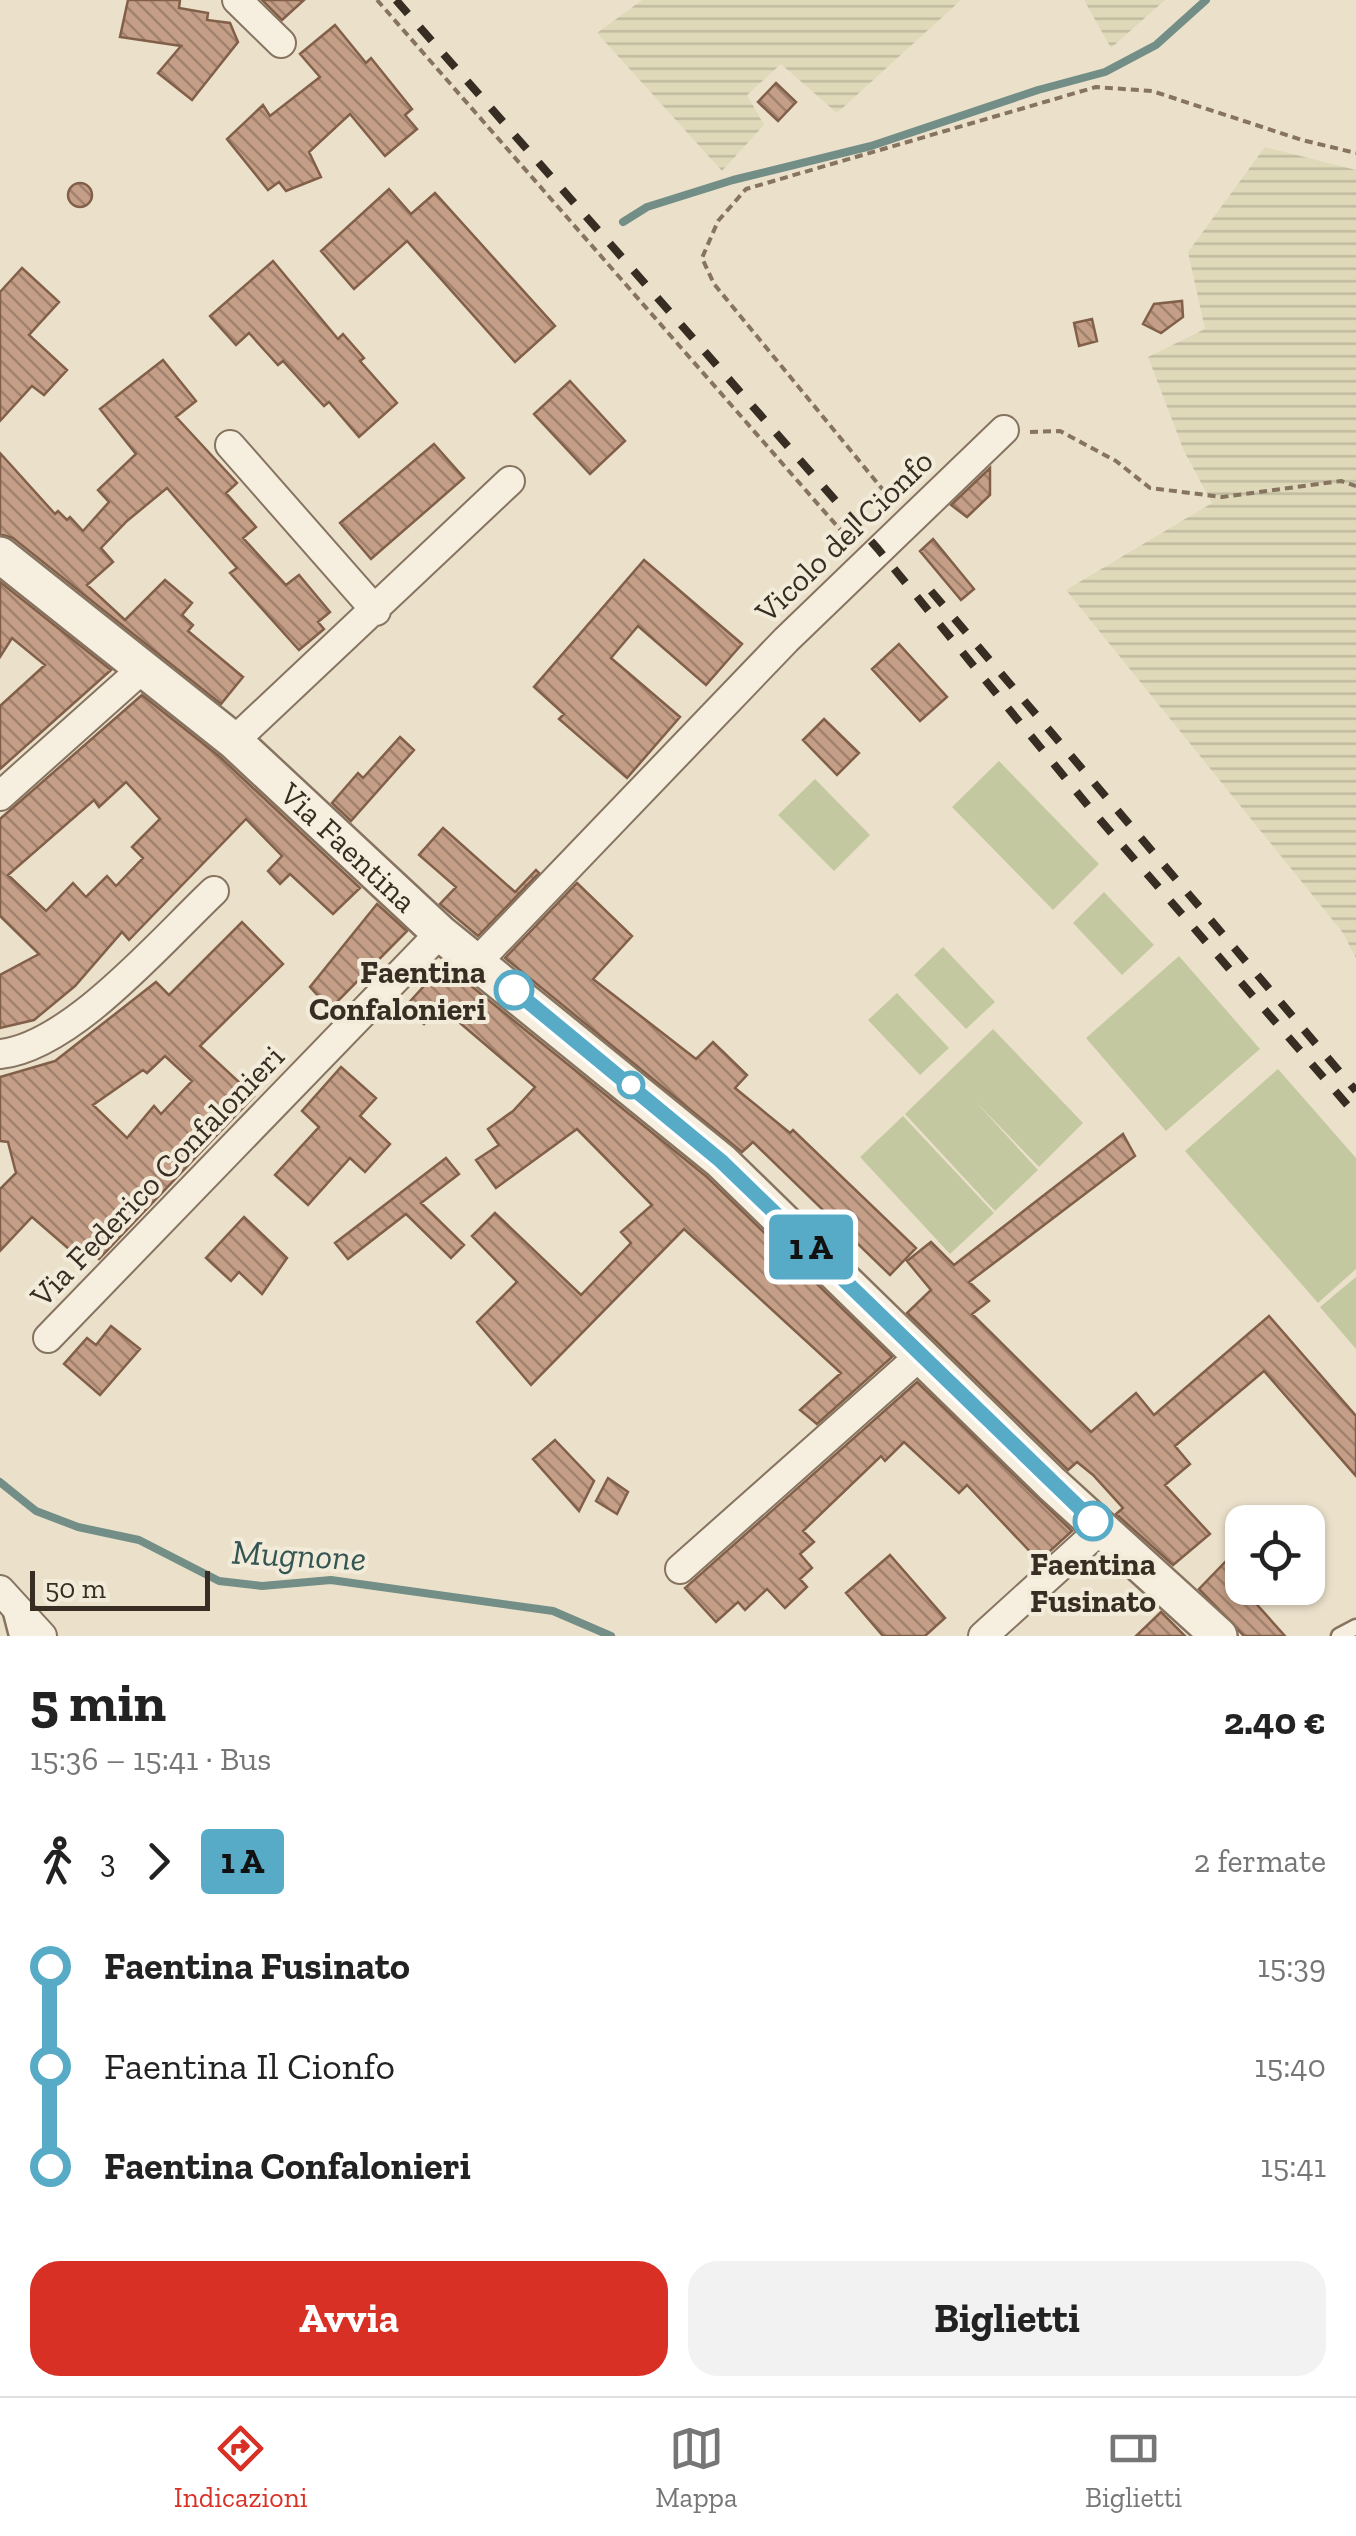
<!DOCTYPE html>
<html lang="it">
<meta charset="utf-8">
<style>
:root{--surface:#fff;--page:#f2f2f2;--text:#222;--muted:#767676;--line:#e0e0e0;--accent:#d93025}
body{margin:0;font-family:"Zilla Slab",serif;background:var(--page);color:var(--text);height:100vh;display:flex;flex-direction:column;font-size:38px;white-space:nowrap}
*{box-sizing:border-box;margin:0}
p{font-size:32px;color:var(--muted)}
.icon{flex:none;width:55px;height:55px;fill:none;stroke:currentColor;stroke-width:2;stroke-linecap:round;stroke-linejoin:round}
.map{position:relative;height:1636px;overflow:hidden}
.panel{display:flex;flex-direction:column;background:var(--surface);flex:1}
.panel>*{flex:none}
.badge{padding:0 20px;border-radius:8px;font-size:35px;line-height:65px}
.buttons{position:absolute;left:1225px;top:1505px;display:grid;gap:20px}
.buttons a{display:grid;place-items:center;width:100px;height:100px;border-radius:20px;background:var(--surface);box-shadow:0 2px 8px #0004;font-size:50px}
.scale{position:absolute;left:30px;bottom:25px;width:180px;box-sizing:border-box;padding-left:10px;border:5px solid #382d23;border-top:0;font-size:28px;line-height:35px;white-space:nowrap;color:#382d23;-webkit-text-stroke:8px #f3ebda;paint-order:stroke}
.map>.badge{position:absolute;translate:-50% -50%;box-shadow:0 0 0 5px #fff}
.legs{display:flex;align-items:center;gap:15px;height:110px;padding:0 30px;font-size:32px}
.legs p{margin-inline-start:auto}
.headline{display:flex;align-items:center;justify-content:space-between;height:170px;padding:0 30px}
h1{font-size:55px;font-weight:700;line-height:75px}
.cta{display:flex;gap:20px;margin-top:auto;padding:20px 30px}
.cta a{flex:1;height:115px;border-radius:30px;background:var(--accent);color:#fff;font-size:40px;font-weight:700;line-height:115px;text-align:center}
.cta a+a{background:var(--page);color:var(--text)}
ul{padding:0 30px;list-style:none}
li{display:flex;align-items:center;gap:35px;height:100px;font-size:38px}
li i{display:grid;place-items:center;width:15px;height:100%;margin:0 12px;background:currentColor}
li i::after{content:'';width:25px;height:25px;margin:-12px;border:8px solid;border-radius:50%;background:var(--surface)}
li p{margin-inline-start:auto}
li:first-child i{background:linear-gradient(#0000 50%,currentColor 0)}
li:last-child i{background:linear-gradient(currentColor 50%,#0000 0)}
.menu{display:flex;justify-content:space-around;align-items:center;height:140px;border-top:2px solid var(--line);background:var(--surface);font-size:28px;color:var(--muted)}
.menu a{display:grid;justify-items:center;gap:5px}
.menu .on{color:var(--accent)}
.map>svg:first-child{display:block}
</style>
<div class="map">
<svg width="1356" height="1636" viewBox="0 0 1356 1636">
<defs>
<pattern id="farmland-rules" width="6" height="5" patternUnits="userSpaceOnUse" patternTransform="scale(2.5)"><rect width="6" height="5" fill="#dfd9ba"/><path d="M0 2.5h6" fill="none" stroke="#c0bba0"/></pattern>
<pattern id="building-back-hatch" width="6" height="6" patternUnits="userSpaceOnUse" patternTransform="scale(2.5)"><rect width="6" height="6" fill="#c49e86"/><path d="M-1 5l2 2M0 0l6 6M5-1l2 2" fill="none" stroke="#a0816d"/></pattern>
</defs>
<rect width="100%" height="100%" fill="#ebe1cb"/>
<path fill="url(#farmland-rules)" d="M642,0H961L837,113L781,64L747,95L764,125L722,171L597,33Z
M1084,0H1165L1111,48Z
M1265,147L1356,170V958L1343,933L1066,590L1212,503L1184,451L1148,357L1205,329L1188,252Z"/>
<path fill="#c4c8a0" d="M999,761L1099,864L1053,910L952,807Z
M815,779L870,835L834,871L778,815Z
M1104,892L1154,945L1122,975L1073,923Z
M943,947L995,1002L966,1029L914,975Z
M1179,956L1260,1049L1166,1131L1086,1038Z
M897,993L949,1048L920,1075L868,1020Z
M993,1029L1083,1123L1039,1167L975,1101L1038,1170L995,1211L905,1114Z
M1278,1069L1356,1158V1269L1318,1303L1185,1151Z
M903,1116L994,1213L950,1254L860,1157Z
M1356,1277V1349L1320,1307Z"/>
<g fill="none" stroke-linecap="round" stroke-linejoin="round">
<path stroke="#728e86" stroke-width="8" d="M623,222L647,207L733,180L871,146L1038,90L1105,72L1156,45L1206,0
M0,1482L36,1511L78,1527L139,1540L219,1581L262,1586L331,1580L553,1611L611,1636"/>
</g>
<path fill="url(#building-back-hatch)" stroke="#825f49" stroke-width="2.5" fill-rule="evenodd" d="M128,0H180L179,8L208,13L207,20L230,23L238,42L192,100L158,73L181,46L120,37Z
M262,0H304L282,20Z
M335,25L366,63L371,58L412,109L405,115L417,129L385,156L350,114L309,152L321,177L286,191L279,182L268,190L227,139L263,105L270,116L320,77L300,54Z
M776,83L796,102L778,121L758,102Z
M68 195a12 12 0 1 1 24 0a12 12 0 1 1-24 0Z
M389,189L411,214L435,193L555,326L515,362L407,241L354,289L321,251Z
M273,261L338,339L343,334L364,358L360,361L397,403L359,437L329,402L324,406L283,361L278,365L249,333L236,345L210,316Z
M22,268L59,302L29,335L67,370L44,395L32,386L0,421V292Z
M1182,301L1183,317L1161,333L1143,324L1154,304Z
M1092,319L1097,341L1079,346L1074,323Z
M163,360L196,401L176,417L237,483L226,493L256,527L243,538L286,585L299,575L330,612L318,622L324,629L299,650L230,573L237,568L167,488L127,521L101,548L113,562L87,585L125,620L165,580L192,603L182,615L193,625L188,631L243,677L221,704L13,538L0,534V453L55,514L58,511L67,520L70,517L83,531L109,502L98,490L136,454L100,409Z
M570,381L625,441L590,474L534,414Z
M434,444L464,478L371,559L340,523Z
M990,468V495L967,517L951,505Z
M933,539L974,589L961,600L920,551Z
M644,560L742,644L706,685L638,626L611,658L680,717L627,778L559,719L564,714L534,687Z
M0,582L111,670L0,769V706L45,665L12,638L0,657Z
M899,644L947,697L920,721L872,669Z
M142,695L220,757L360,888L333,914L290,874L280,884L268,871L282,856L246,819L129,940L122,932L75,986L34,1020L0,1028V975L39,954L0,916V819ZM126,782L160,819L132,847L143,858L116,886L107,876L86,897L73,883L46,911L8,875L94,800L99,807Z
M824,719L859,753L837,775L803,740Z
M400,737L414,750L351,821L332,803L358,773L363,778Z
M443,828L515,892L536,870L539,873L478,936L440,904L456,887L419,855Z
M577,883L632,936L593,979L696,1059L713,1042L747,1075L735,1088L790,1133L793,1130L916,1248L890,1275L753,1142L742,1152L505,958Z
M377,904L407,931L330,1009L310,987Z
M242,922L283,964L200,1046L254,1096L99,1259L86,1247L76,1255L32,1217L0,1251V1189L16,1173L8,1142L0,1141V1077L55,1061L156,982L169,995ZM165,1056L192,1081L161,1114L154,1106L127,1138L93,1105L143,1070L147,1073Z
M444,964L707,1177L892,1357L817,1424L800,1410L841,1373L684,1229L531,1385L477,1322L517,1282L472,1236L495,1213L581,1295L631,1243L621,1232L652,1205L577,1129L496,1188L476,1160L499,1145L488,1129L513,1111L535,1087L440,1006L424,1024L404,1008Z
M341,1067L376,1098L360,1116L390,1144L365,1172L350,1158L308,1205L275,1175L319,1127L302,1111Z
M1123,1134L1135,1156L969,1282L989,1301L972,1314L1091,1432L1136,1393L1154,1415L1269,1316L1356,1416V1476L1264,1371L1175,1446L1190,1464L1165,1485L1210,1534L1173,1565L1116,1514L1123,1508L1093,1475L1077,1462L1068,1470L907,1313L931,1290L907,1261L931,1242L954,1265Z
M446,1158L459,1174L421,1203L464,1245L451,1258L406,1214L348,1259L335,1243Z
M244,1217L287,1258L262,1294L239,1272L231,1281L206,1258Z
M111,1326L140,1349L100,1395L64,1364L87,1338L96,1345Z
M917,1382L1072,1531L1039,1561L967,1485L959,1493L904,1442L885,1461L881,1456L803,1531L814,1542L800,1554L812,1568L800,1579L807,1587L785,1608L767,1589L745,1610L738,1602L716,1622L685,1588Z
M555,1440L594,1481L579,1511L533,1459Z
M608,1478L628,1492L617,1514L596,1501Z
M890,1555L945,1618L925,1636H883L846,1593Z
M1230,1557L1242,1570V1588L1285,1636H1244L1199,1589Z
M1161,1612L1185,1636H1136Z"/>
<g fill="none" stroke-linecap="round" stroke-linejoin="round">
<g stroke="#867461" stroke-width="19">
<path id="service" d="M10,1609L17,1636
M1339,1636L1356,1627"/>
</g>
<g stroke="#867461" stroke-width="32">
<path id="minor" d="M237,0L281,43
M230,445L376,611
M234,741L510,481
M0,796L141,670
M477,962L786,640L1004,430
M0,1054C71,1047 162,940 214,891
M48,1338L440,933
M680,1569L922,1354
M0,1590L42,1636
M983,1636L1101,1529"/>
</g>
<g stroke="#867461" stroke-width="40">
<g id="tertiary">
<path id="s1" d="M0,555L234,741L440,933L721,1161L1052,1484L1219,1636"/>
</g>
</g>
<path stroke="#867461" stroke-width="4" stroke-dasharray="8 5" stroke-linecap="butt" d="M377,0L851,542
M1030,432L1060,431L1116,461L1150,488L1222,497L1341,481L1356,486
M893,502L714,284L702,258L718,221L746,189L1096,87L1152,91L1302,140L1356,153"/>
<use href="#service" stroke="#f6eede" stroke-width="14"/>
<use href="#minor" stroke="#f6eede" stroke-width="28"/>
<use href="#tertiary" stroke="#f6eede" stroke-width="35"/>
<path stroke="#382d23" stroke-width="8" stroke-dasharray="18 18" stroke-linecap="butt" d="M396,0L878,549L1089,807L1356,1115
M931,591L1356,1091"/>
</g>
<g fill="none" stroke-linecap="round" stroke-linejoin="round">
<g stroke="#fff" stroke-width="22">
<path id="line-1" d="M514,990L721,1161L1093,1521"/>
</g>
<use href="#line-1" stroke="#57abc7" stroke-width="15"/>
</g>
<g fill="#fff" stroke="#57abc7" stroke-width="5">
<circle cx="514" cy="990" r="18"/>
<circle cx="631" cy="1085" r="12"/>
<circle cx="1093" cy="1521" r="18"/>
</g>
<g text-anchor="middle" stroke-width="8" stroke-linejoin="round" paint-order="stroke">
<g font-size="32" fill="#382d23" stroke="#f3ebda">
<text transform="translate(844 536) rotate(-44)" y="11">Vicolo del Cionfo</text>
<text dy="11" stroke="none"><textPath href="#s1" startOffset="455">Via Faentina</textPath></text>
<text transform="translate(157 1176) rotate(-46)" y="11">Via Federico Confalonieri</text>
</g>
<g font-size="32" font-weight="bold" fill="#382d23" stroke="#f3ebda" text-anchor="end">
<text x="486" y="983">Faentina<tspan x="486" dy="37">Confalonieri</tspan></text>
<text x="1093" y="1575" text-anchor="middle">Faentina<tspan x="1093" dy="37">Fusinato</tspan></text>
</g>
<g font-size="35" font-style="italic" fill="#345653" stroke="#f3ebda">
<text transform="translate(299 1555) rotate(3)" y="12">Mugnone</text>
</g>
</g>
</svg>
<div class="buttons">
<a><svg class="icon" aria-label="locate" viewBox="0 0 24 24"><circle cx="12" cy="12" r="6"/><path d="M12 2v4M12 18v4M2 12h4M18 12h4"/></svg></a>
</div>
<div class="scale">50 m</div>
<b class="badge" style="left:811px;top:1247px;background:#57abc7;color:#111">1 A</b>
</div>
<section class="panel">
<div class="headline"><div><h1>5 min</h1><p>15:36 – 15:41 · Bus</p></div><b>2.40 €</b></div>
<div class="legs"><svg class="icon" aria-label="walk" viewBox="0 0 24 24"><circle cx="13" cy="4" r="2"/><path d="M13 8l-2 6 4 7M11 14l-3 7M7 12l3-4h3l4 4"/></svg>3<svg class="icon" aria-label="forward" viewBox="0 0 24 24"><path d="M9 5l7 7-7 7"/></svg><b class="badge" style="background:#57abc7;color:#111">1 A</b><p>2 fermate</p></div>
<ul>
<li><i style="color:#57abc7"></i><b>Faentina Fusinato</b><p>15:39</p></li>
<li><i style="color:#57abc7"></i><span>Faentina Il Cionfo</span><p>15:40</p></li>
<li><i style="color:#57abc7"></i><b>Faentina Confalonieri</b><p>15:41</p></li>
</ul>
<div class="cta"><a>Avvia</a><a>Biglietti</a></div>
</section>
<nav class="menu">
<a class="on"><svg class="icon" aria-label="directions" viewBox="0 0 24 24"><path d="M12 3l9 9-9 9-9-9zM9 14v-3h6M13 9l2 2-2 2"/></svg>Indicazioni</a>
<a><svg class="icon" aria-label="map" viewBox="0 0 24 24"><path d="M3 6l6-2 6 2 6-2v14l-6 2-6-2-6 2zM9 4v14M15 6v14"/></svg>Mappa</a>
<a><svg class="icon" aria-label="tickets" viewBox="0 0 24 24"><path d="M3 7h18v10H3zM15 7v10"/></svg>Biglietti</a>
</nav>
